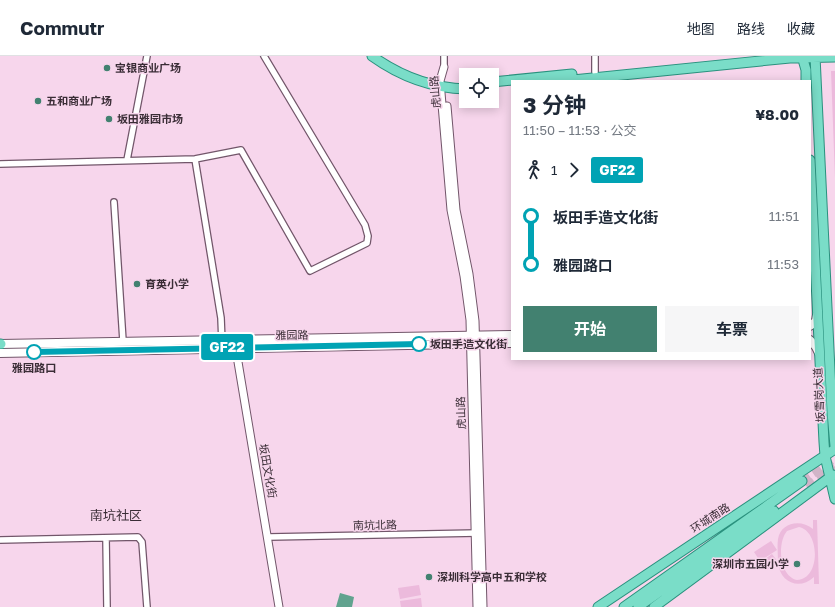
<!DOCTYPE html>
<html lang="zh">
<meta charset="utf-8">
<style>
:root{--surface:#fff;--page:#f6f6f7;--text:#1f2937;--muted:#747a83;--line:#e0e1e3;--accent:#428170}
body{margin:0;font-family:"Golos Text","Noto Sans SC",sans-serif;background:var(--page);color:var(--text);height:100vh;display:flex;flex-direction:column;font-size:15px;white-space:nowrap}
*{box-sizing:border-box;margin:0}
p{font-size:13px;color:var(--muted)}
.icon{flex:none;width:22px;height:22px;fill:none;stroke:currentColor;stroke-width:2;stroke-linecap:round;stroke-linejoin:round}
.map{position:relative;flex:1;overflow:hidden}
.sheet{position:absolute;left:511px;top:24px;width:300px;height:280px;display:flex;flex-direction:column;background:var(--surface);border-radius:0px;box-shadow:0 2px 10px #0003}
.sheet>*{flex:none}
.badge{padding:0 8px;border-radius:3px;font-size:14px;line-height:26px}
.tools{position:absolute;left:459px;top:12px;display:grid;gap:8px}
.tools a{display:grid;place-items:center;width:40px;height:40px;border-radius:0px;background:var(--surface);box-shadow:0 2px 10px #0003;font-size:20px}
.map>.badge{position:absolute;translate:-50% -50%;box-shadow:0 0 0 2px #fff}
.legs{display:flex;align-items:center;gap:6px;height:44px;padding:0 12px;font-size:13px}
.legs p{margin-inline-start:auto}
.overview{display:flex;align-items:center;justify-content:space-between;height:68px;padding:0 12px}
h1{font-size:22px;font-weight:700;line-height:30px}
.button{display:flex;gap:8px;margin-top:auto;padding:8px 12px}
.button a{flex:1;height:46px;border-radius:0px;background:var(--accent);color:#fff;font-size:16px;font-weight:700;line-height:46px;text-align:center}
.button a+a{background:var(--page);color:var(--text)}
ul{padding:0 12px;list-style:none}
li{display:flex;align-items:center;gap:14px;height:48px;font-size:15px}
li i{display:grid;place-items:center;width:6px;height:100%;margin:0 5px;background:currentColor}
li i::after{content:'';width:10px;height:10px;margin:-5px;border:3px solid;border-radius:50%;background:var(--surface)}
li p{margin-inline-start:auto}
li:first-child i{background:linear-gradient(#0000 50%,currentColor 0)}
li:last-child i{background:linear-gradient(currentColor 50%,#0000 0)}
header{display:flex;align-items:center;gap:24px;box-sizing:border-box;height:56px;padding:0 20px;background:var(--surface);border-bottom:1px solid var(--line)}
header strong{font-size:19px}
nav{display:flex;gap:22px;margin-inline-start:auto;font-size:14px}
.map>svg:first-child{display:block}
</style>
<header>
<strong>Commutr</strong>
<nav><a>地图</a><a>路线</a><a>收藏</a></nav>
</header>
<div class="map">
<svg width="835" height="551" viewBox="0 0 835 551">
<rect width="100%" height="100%" fill="#f7d6ec"/>
<path fill="#ecbadc" fill-rule="evenodd" d="M831,15H835V122Z
M813,464H817L819,528H814V521C799,535 780,526 778,507L767,514L761,506L772,498L778,506C778,499 777,490 778,483C781,466 801,463 813,473ZM799,471C820,475 821,523 797,524C779,520 777,487 787,475Z
M771,485L777,494L760,505L754,496Z
M419,529L421,539L400,543L398,532Z
M421,542L422,551H401L400,545Z"/>
<path fill="#61a38f" d="M340,537L354,541L352,551H336Z"/>
<g fill="none" stroke-linecap="round" stroke-linejoin="round">
<path stroke="#d1b4c8" stroke-width="9" stroke-dasharray="9 4.5" stroke-linecap="butt" d="M802,425L835,402
M807,431L835,411"/>
<g stroke="#72566a" stroke-width="8">
<path id="minor" d="M595,0V16
M444,11V0
M195,103L221,262L222,287
M127,104L147,0
M0,108L195,103L241,94L310,215L367,187L368,180L365,169L264,0
M114,146L123,285
M269,481L478,477
M106,482L107,551
M0,484L138,481L142,486L147,551"/>
</g>
<g stroke="#72566a" stroke-width="9">
<path id="tertiary" d="M444,11L440,25L451,154L464,220L470,264L477,551
M447,50L456,154L469,218L475,265L483,551
M235,288L279,551"/>
</g>
<g stroke="#72566a" stroke-width="10">
<path id="secondary" d="M810,270L816,265L817,259
M810,284L816,291L819,297
M0,288L512,279
M0,297L512,287"/>
</g>
<g stroke="#2a917e" stroke-width="11">
<path id="primary" d="M372,0C400,20 431,32 466,33
M802,0L806,14V25
M815,0L832,356L835,390
M563,25L790,2L835,1
M492,26L572,18
M810,104L824,386L825,400L835,443
M0,288H1
M598,551L835,393
M624,551L802,425
M638,551L774,455
M654,551L833,419"/>
</g>
<use href="#minor" stroke="#fff" stroke-width="5.5"/>
<use href="#tertiary" stroke="#fff" stroke-width="7"/>
<use href="#secondary" stroke="#fff" stroke-width="8"/>
<use href="#primary" stroke="#7addc8" stroke-width="9"/>
</g>
<g fill="none" stroke-linecap="round" stroke-linejoin="round">
<g stroke="#fff" stroke-width="9">
<path id="line-1" d="M34,296L419,288"/>
</g>
<use href="#line-1" stroke="#00a3b4" stroke-width="6"/>
</g>
<g fill="#428170" stroke="#f7d6ec" stroke-width="1.5">
<circle cx="107" cy="12" r="4"/>
<circle cx="38" cy="45" r="4"/>
<circle cx="109" cy="63" r="4"/>
<circle cx="137" cy="228" r="4"/>
<circle cx="797" cy="508" r="4"/>
<circle cx="429" cy="521" r="4"/>
</g>
<g fill="#fff" stroke="#00a3b4" stroke-width="2">
<circle cx="419" cy="288" r="7"/>
<circle cx="34" cy="296" r="7"/>
</g>
<g text-anchor="middle" stroke-width="3" stroke-linejoin="round" paint-order="stroke">
<g font-size="11" font-weight="bold" fill="#3a2d36" stroke="#f7d6ec" text-anchor="start">
<text x="115" y="16">宝银商业广场</text>
<text x="46" y="49">五和商业广场</text>
<text x="117" y="67">坂田雅园市场</text>
<text x="145" y="232">育英小学</text>
<text x="789" y="512" text-anchor="end">深圳市五园小学</text>
<text x="437" y="525">深圳科学高中五和学校</text>
</g>
<g font-size="11" fill="#3a2d36" stroke="#f7d6ec">
<text transform="translate(435 36) rotate(-95)" y="4">虎山路</text>
<text transform="translate(292 279) rotate(-1)" y="4">雅园路</text>
<text transform="translate(819 339) rotate(-93)" y="4">坂雪岗大道</text>
<text transform="translate(461 357) rotate(-92)" y="4">虎山路</text>
<text transform="translate(268 415) rotate(80)" y="4">坂田文化街</text>
<text transform="translate(710 462) rotate(-33)" y="4">环城南路</text>
<text transform="translate(375 469) rotate(-1)" y="4">南坑北路</text>
</g>
<g font-size="11" font-weight="bold" fill="#3a2d36" stroke="#f7d6ec" text-anchor="start">
<text x="430" y="292">坂田手造文化街</text>
<text x="34" y="316" text-anchor="middle">雅园路口</text>
</g>
<g font-size="13" fill="#3a2d36" stroke="#f7d6ec">
<text x="116" y="464">南坑社区</text>
</g>
</g>
</svg>
<div class="tools">
<a><svg class="icon" aria-label="locate" viewBox="0 0 24 24"><circle cx="12" cy="12" r="6"/><path d="M12 2v4M12 18v4M2 12h4M18 12h4"/></svg></a>
</div>
<b class="badge" style="left:227px;top:291px;background:#00a3b4;color:#fff">GF22</b>
<section class="sheet">
<div class="overview"><div><h1>3 分钟</h1><p>11:50 – 11:53 · 公交</p></div><b>¥8.00</b></div>
<div class="legs"><svg class="icon" aria-label="walk" viewBox="0 0 24 24"><circle cx="13" cy="4" r="2"/><path d="M13 8l-2 6 4 7M11 14l-3 7M7 12l3-4h3l4 4"/></svg>1<svg class="icon" aria-label="forward" viewBox="0 0 24 24"><path d="M9 5l7 7-7 7"/></svg><b class="badge" style="background:#00a3b4;color:#fff">GF22</b></div>
<ul>
<li><i style="color:#00a3b4"></i><b>坂田手造文化街</b><p>11:51</p></li>
<li><i style="color:#00a3b4"></i><b>雅园路口</b><p>11:53</p></li>
</ul>
<div class="button"><a>开始</a><a>车票</a></div>
</section>
</div>
